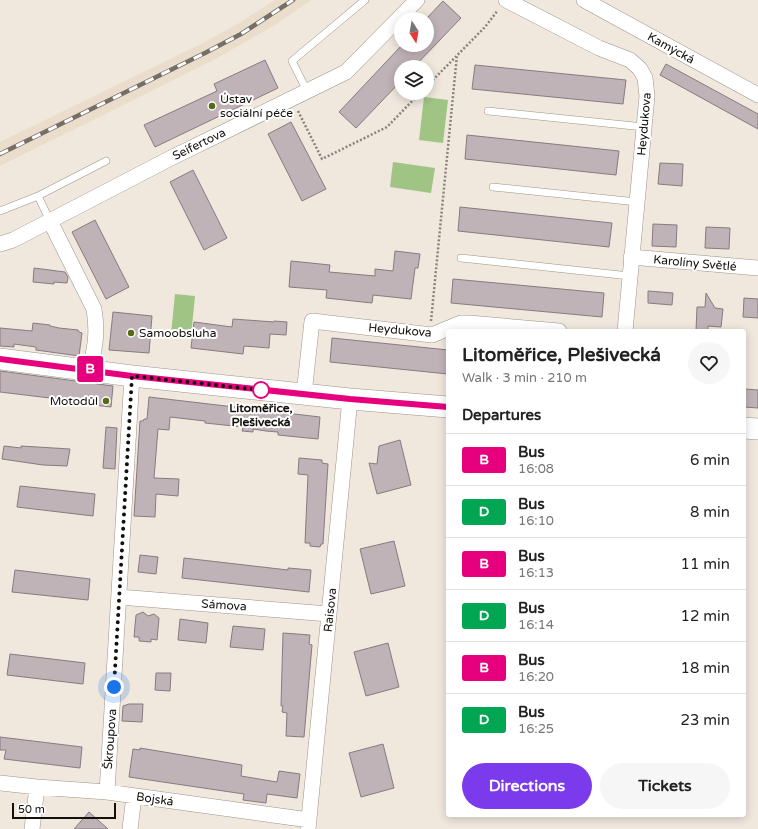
<!DOCTYPE html>
<meta charset="utf-8">
<style>
:root{--surface:#fff;--page:#f6f6f6;--text:#222;--muted:#767676;--line:#e0e0e0;--accent:#7c3aed}
body{margin:0;font-family:"Varela Round",sans-serif;background:var(--page);color:var(--text);height:100vh;display:flex;flex-direction:column;font-size:15px;white-space:nowrap}
*{box-sizing:border-box;margin:0}
p{font-size:13px;color:var(--muted)}
.icon{flex:none;width:22px;height:22px;fill:none;stroke:currentColor;stroke-width:2;stroke-linecap:round;stroke-linejoin:round}
.map{position:relative;flex:1;overflow:hidden}
.drawer{position:absolute;left:446px;top:329px;width:300px;height:488px;display:flex;flex-direction:column;background:var(--surface);border-radius:4px;box-shadow:0 2px 10px #0003}
.drawer>*{flex:none}
.badge{padding:0 8px;border-radius:3px;font-size:14px;line-height:26px}
.needle{width:26px;rotate:169deg}
.fabs{position:absolute;left:394px;top:12px;display:grid;gap:8px}
.fabs a{display:grid;place-items:center;width:40px;height:40px;border-radius:50%;background:var(--surface);box-shadow:0 2px 10px #0003;font-size:20px}
.scale{position:absolute;left:12px;bottom:10px;width:104px;box-sizing:border-box;padding-left:4px;border:2px solid #13100c;border-top:0;font-size:11px;line-height:14px;white-space:nowrap;color:#13100c;-webkit-text-stroke:3px #fff;paint-order:stroke}
.you{position:absolute;width:20px;height:20px;margin:-10px;border:3px solid #fff;border-radius:50%;background:#1a73e8;box-shadow:0 0 0 6px #1a73e833}
.map>.badge{position:absolute;translate:-50% -50%;box-shadow:0 0 0 2px #fff}
h2{padding:0 16px;font-size:15px;line-height:36px}
.round{display:grid;place-items:center;flex:none;width:42px;height:42px;border-radius:21px;background:var(--page)}
.overview{display:flex;align-items:center;justify-content:space-between;height:68px;padding:0 16px}
h1{font-size:19px;font-weight:700;line-height:30px}
.primary-button{display:flex;gap:8px;margin-top:auto;padding:8px 16px}
.primary-button a{flex:1;height:46px;border-radius:24px;background:var(--accent);color:#fff;font-size:16px;font-weight:700;line-height:46px;text-align:center}
.primary-button a+a{background:var(--page);color:var(--text)}
ul{padding:0;list-style:none}
li{display:flex;align-items:center;gap:12px;height:52px;padding:0 16px;border-top:1px solid var(--line)}
li div{flex:1}
li b{display:block;font-size:15px}
li em{font-style:normal}
li .badge{min-width:44px;font-weight:700;text-align:center}
.map>svg:first-child{display:block}
</style>
<div class="map">
<svg width="758" height="829" viewBox="0 0 758 829">
<rect width="100%" height="100%" fill="#f0e7dd"/>
<path fill="#eaddcc" d="M275,0H311L275,25L210,62L0,166V142L201,44L236,25Z"/>
<path fill="#9fc484" d="M424,97L448,100L443,143L419,140Z
M393,162L435,168L431,193L390,187Z
M175,294L195,296L191,336L171,334Z"/>
<path fill="#c0b3b8" stroke="#877b80" d="M443,1L461,18L414,67H401V81L356,128L339,112L402,45H427V18Z
M265,60L278,88L155,147L144,125L217,91L214,84Z
M666,64L758,114V129L660,75Z
M475,65L626,80L623,104L472,89Z
M291,122L326,189L302,201L268,134Z
M467,135L619,151L616,175L465,159Z
M660,163L683,164L682,186L658,184Z
M193,170L227,238L204,250L170,182Z
M460,207L612,223L609,247L458,231Z
M95,220L129,287L106,299L72,232Z
M653,224L677,225L676,247L652,246Z
M706,227L730,228L729,249L705,248Z
M395,251L420,254L418,268H415L411,299L373,295L372,303L326,298L327,290L289,287L291,261L330,265L329,272L375,276V269L393,271Z
M34,268L65,272L68,277L67,283L54,282V284L33,282Z
M453,279L604,293L602,317L451,303Z
M648,291L673,293L672,305L648,303Z
M706,293L715,308L723,309L721,327L708,326V331H696L697,307H705Z
M744,298L758,299V318L743,317Z
M113,312L152,316L149,353L109,350Z
M233,319L274,322V321L287,322L286,335L270,334L269,348L244,346L243,354L191,348L194,322L232,327Z
M33,323L50,325V326L59,328L78,330L79,332L82,333L79,356L36,350V347L14,344V347L0,346V328L32,331Z
M332,338L448,350V374L330,362Z
M0,371L113,386L111,407L50,400V398L0,392Z
M744,389L758,390V408L744,407Z
M149,397L320,417L318,439L278,435V432L266,431L253,429V432L242,431L243,427L205,423V421L170,417L169,430L158,429L154,478L179,479L178,496L156,494L155,517L134,516L140,421H143L144,419H147Z
M106,427L117,428L115,469L103,468Z
M400,440L411,485L377,494L369,463L377,464L379,446Z
M4,446L21,448V446L70,449L67,466L43,465L2,459Z
M299,458L322,460V463L328,464L323,544H321L320,547L310,546V543H305L308,475L298,474Z
M20,486L95,494L93,516L17,507Z
M394,541L405,586L371,594L360,549Z
M140,555L158,557L156,574L138,572Z
M184,558L288,570V568L311,570L309,592L182,578Z
M15,570L90,579L88,600L12,592Z
M143,612L148,616L154,614L159,618L157,640L151,639V642L139,641V637H134L136,615Z
M180,619L208,623L206,643L178,640Z
M233,626L265,629L263,650L230,647Z
M283,633L310,635L309,644L312,645L304,737L286,736L287,713L282,712L283,706H281Z
M388,643L399,687L366,696L354,652Z
M10,654L85,663L83,684L7,675Z
M156,673H171L170,691L155,690Z
M129,704H143L142,722L122,721L123,706Z
M0,737L82,747L80,768L4,759L6,750H0Z
M383,744L394,788L361,797L349,753Z
M140,748L242,765L241,776L277,782L279,771L300,774L297,798L267,794L266,803L243,800L244,794L129,777L133,749L140,750Z
M89,812L108,829H74Z"/>
<g fill="none" stroke-linecap="round" stroke-linejoin="round">
<g stroke="#9c948a" stroke-width="8">
<path id="lane" d="M307,91L292,61L365,0
M488,111L644,127
M493,187L637,202
M0,211L38,196
M50,221L38,196L106,161
M461,258L630,276"/>
</g>
<g stroke="#9c948a" stroke-width="16">
<path id="street" d="M506,0L599,48L630,60L640,69L645,78L647,96L625,331
M584,0L758,95
M50,221L94,309C98,333 95,346 90,370
M0,244L13,240L169,159L346,72L417,0
M631,257L758,268
M304,394L312,321L432,335L461,323H469L559,331
M119,597L329,614
M0,783L37,787L107,792L309,820
M107,792L132,376
M32,829L37,787
M130,829L134,796
M308,829L350,399"/>
</g>
<g stroke="#9c948a" stroke-width="22">
<path id="secondary" d="M0,359L132,376L350,399L448,407
M744,428L758,429"/>
</g>
<path stroke="#8a837c" stroke-width="2.5" stroke-dasharray="2 2" stroke-linecap="butt" d="M427,86L485,27L498,10
M298,111L322,159L387,127L420,93
M431,321L457,55"/>
<use href="#lane" stroke="#fff" stroke-width="7"/>
<use href="#street" stroke="#fff" stroke-width="15"/>
<use href="#secondary" stroke="#fff" stroke-width="21"/>
<g stroke="#756f68" stroke-width="4.5">
<path id="rail" d="M0,154L205,53L241,34L293,0"/>
</g>
<use href="#rail" stroke="#fff" stroke-width="3" stroke-dasharray="9" stroke-linecap="butt"/>
</g>
<g fill="none" stroke-linecap="round" stroke-linejoin="round">
<g stroke="#fff" stroke-width="9">
<path id="line" d="M0,359L132,376L350,399L448,407"/>
</g>
<use href="#line" stroke="#e6007e" stroke-width="6"/>
<path stroke="#13100c" stroke-width="4" stroke-dasharray="0 7.2" d="M114,687L132,376L261,390"/>
</g>
<g fill="#576a16" stroke="#fff" stroke-width="1.5">
<circle cx="212" cy="106" r="4"/>
<circle cx="131" cy="333" r="4"/>
<circle cx="106" cy="401" r="4"/>
</g>
<circle fill="#fff" stroke="#e6007e" stroke-width="2" cx="261" cy="390" r="8"/>
<g text-anchor="middle" stroke-width="4" stroke-linejoin="round" paint-order="stroke">
<g font-size="12" fill="#13100c" stroke="#fff">
<text transform="translate(671 48) rotate(29)" y="4">Kamýcká</text>
<text transform="translate(644 124) rotate(-85)" y="4">Heydukova</text>
<text transform="translate(199 144) rotate(-26)" y="4">Seifertova</text>
<text transform="translate(695 263) rotate(5)" y="4">Karolíny Světlé</text>
<text transform="translate(400 330) rotate(5)" y="4">Heydukova</text>
<text transform="translate(224 605) rotate(4)" y="4">Sámova</text>
<text transform="translate(330 610) rotate(-84)" y="4">Raisova</text>
<text transform="translate(110 739) rotate(-86)" y="4">Škroupova</text>
<text transform="translate(155 799) rotate(8)" y="4">Bojská</text>
</g>
<g font-size="12" fill="#13100c" stroke="#fff" text-anchor="start">
<text x="220" y="103">Ústav<tspan x="220" dy="14">sociální péče</tspan></text>
<text x="139" y="337">Samoobsluha</text>
<text x="98" y="405" text-anchor="end">Motodůl</text>
</g>
<g font-size="12" font-weight="bold" fill="#13100c" stroke="#fff">
<text x="261" y="412">Litoměřice,<tspan x="261" dy="14">Plešivecká</tspan></text>
</g>
</g>
</svg>
<div class="fabs">
<a><svg class="needle" viewBox="-14 -14 28 28"><path d="M0-13l5 13h-10z" fill="#e53935"/><path d="M0 13l5-13h-10z" fill="#767676"/></svg></a>
<a><svg class="icon" aria-label="layers" viewBox="0 0 24 24"><path d="M12 4l9 5-9 5-9-5zM3 14l9 5 9-5"/></svg></a>
</div>
<div class="scale">50 m</div>
<div class="you" style="left:114px;top:687px"></div>
<b class="badge" style="left:90px;top:369px;background:#e6007e;color:#fff">B</b>
<section class="drawer">
<div class="overview"><div><h1>Litoměřice, Plešivecká</h1><p>Walk · 3 min · 210 m</p></div><a class="round"><svg class="icon" aria-label="heart" viewBox="0 0 24 24"><path d="M12 20l-8-8c-3-5 5-10 8-4 3-6 11-1 8 4z"/></svg></a></div>
<h2>Departures</h2>
<ul>
<li><span class="badge" style="background:#e6007e;color:#fff">B</span><div><b>Bus</b><p>16:08</p></div><em>6 min</em></li>
<li><span class="badge" style="background:#00a651;color:#fff">D</span><div><b>Bus</b><p>16:10</p></div><em>8 min</em></li>
<li><span class="badge" style="background:#e6007e;color:#fff">B</span><div><b>Bus</b><p>16:13</p></div><em>11 min</em></li>
<li><span class="badge" style="background:#00a651;color:#fff">D</span><div><b>Bus</b><p>16:14</p></div><em>12 min</em></li>
<li><span class="badge" style="background:#e6007e;color:#fff">B</span><div><b>Bus</b><p>16:20</p></div><em>18 min</em></li>
<li><span class="badge" style="background:#00a651;color:#fff">D</span><div><b>Bus</b><p>16:25</p></div><em>23 min</em></li>
</ul>
<div class="primary-button"><a>Directions</a><a>Tickets</a></div>
</section>
</div>
